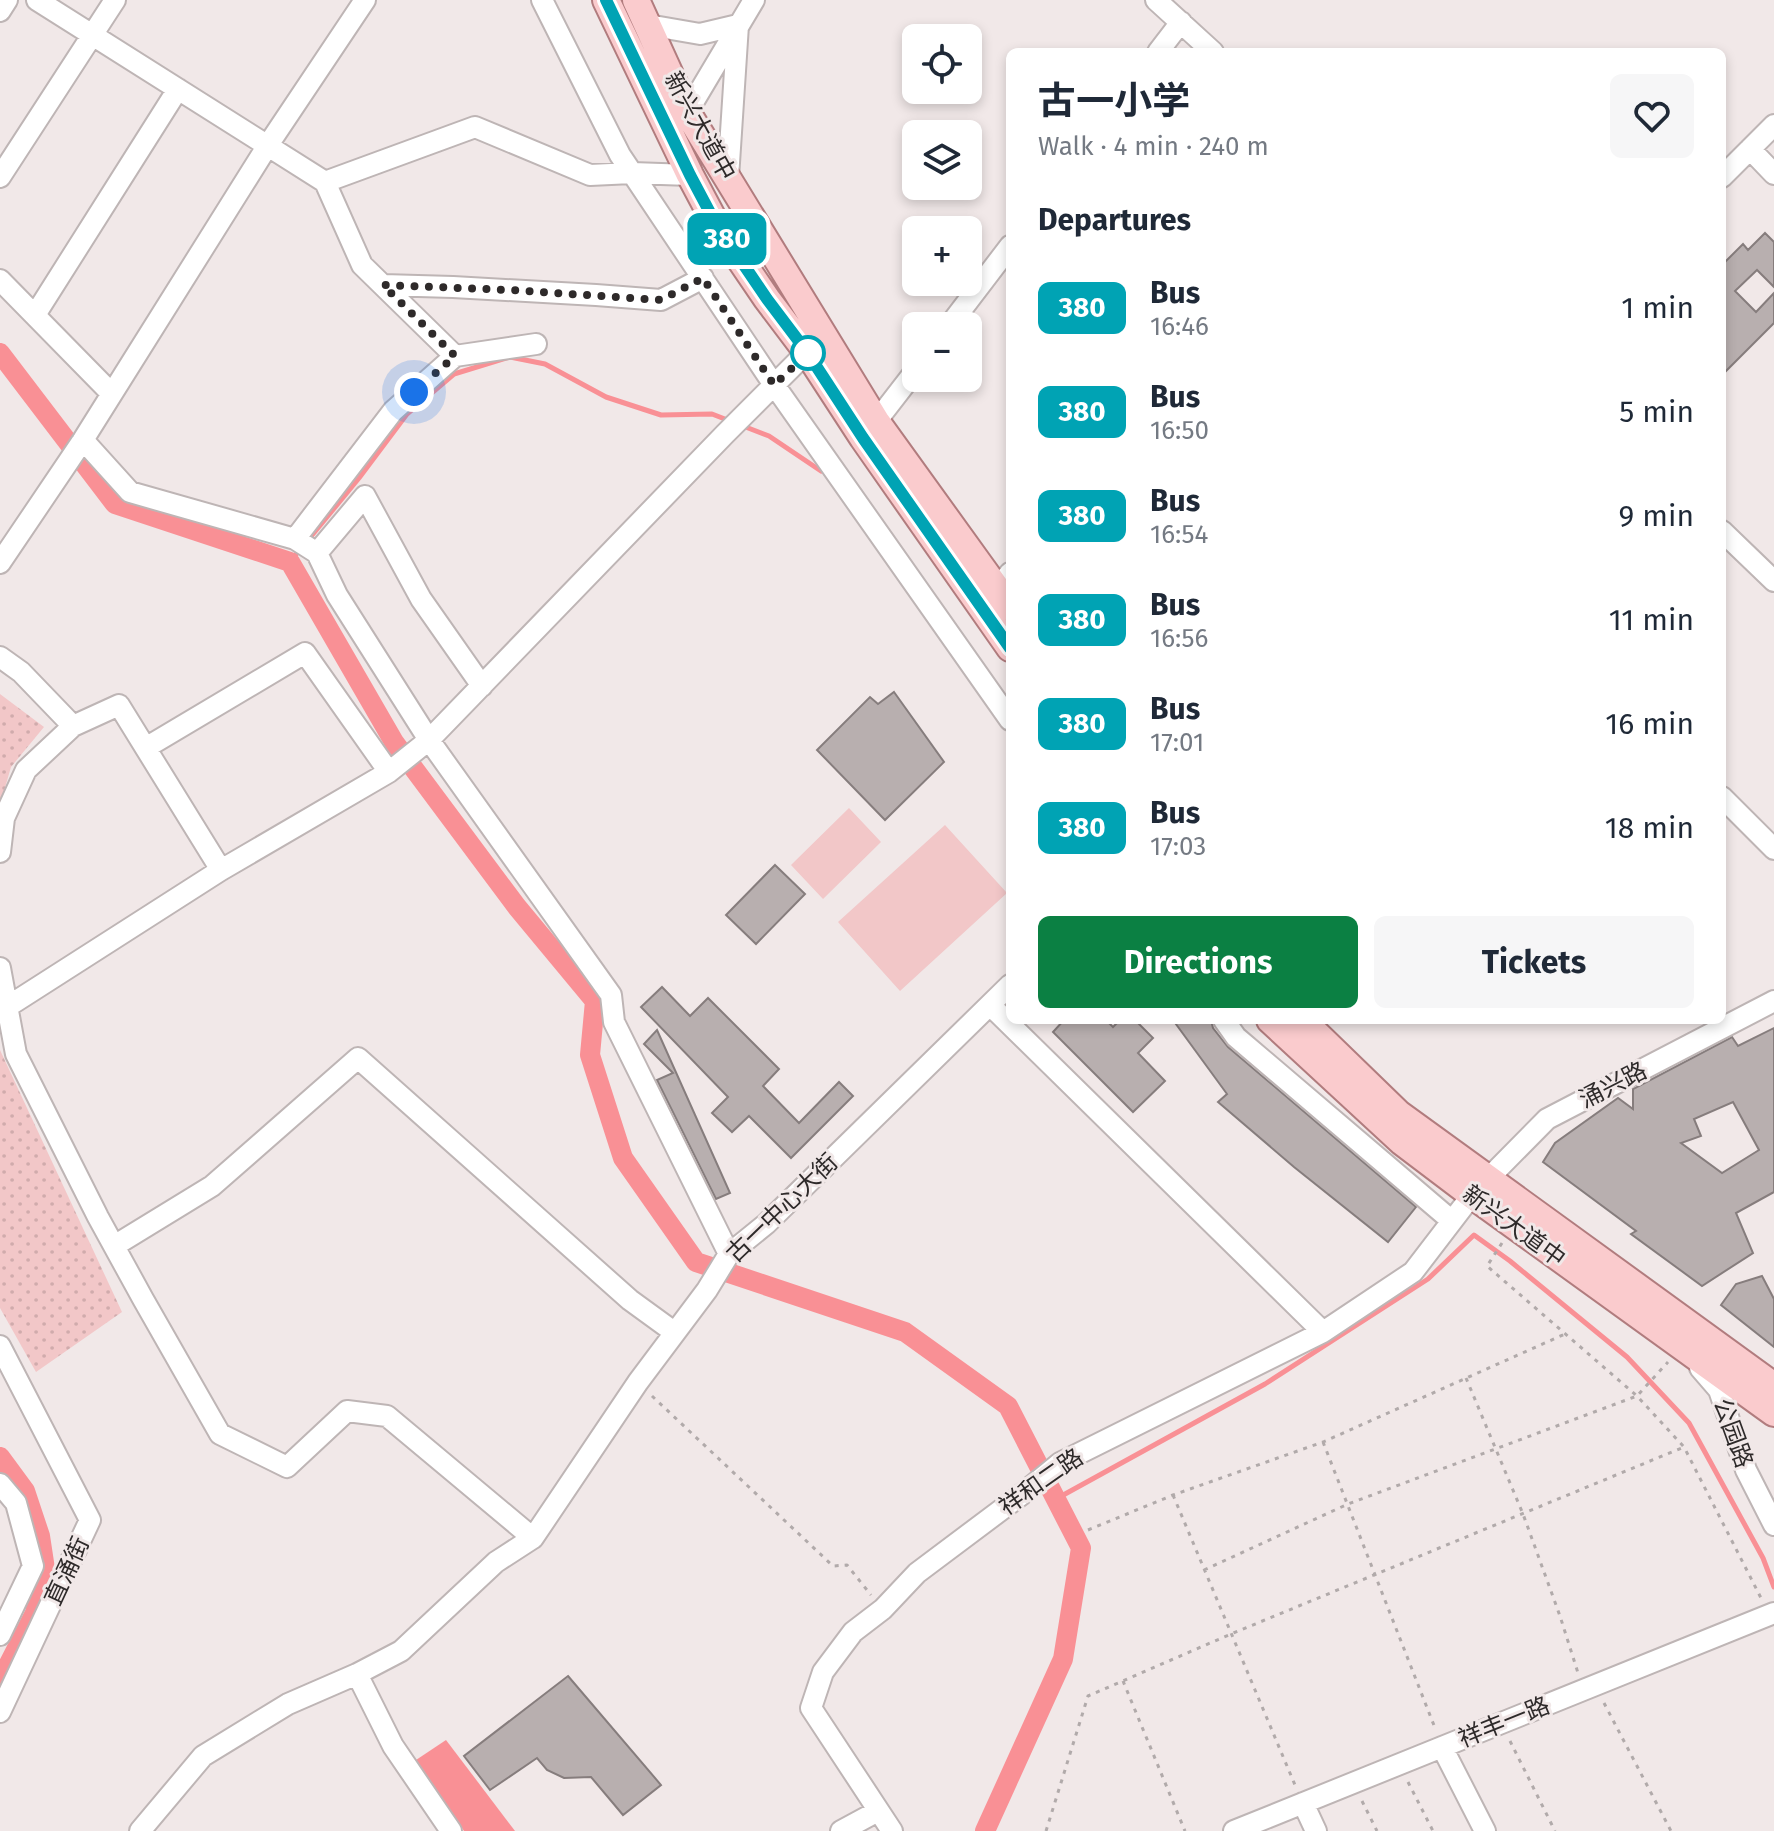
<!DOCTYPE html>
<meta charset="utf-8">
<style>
:root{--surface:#fff;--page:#f6f6f7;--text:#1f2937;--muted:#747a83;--accent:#0b8043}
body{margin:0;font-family:"Fira Sans","Noto Sans SC",sans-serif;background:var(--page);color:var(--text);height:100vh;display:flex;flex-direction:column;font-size:30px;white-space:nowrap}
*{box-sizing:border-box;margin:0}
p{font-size:26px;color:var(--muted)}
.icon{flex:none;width:44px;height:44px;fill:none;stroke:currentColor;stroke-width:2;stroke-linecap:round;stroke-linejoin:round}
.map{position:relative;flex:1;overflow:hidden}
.details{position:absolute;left:1006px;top:48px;width:720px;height:976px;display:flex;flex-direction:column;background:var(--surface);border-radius:12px;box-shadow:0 4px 12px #0003}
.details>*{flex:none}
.badge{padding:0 16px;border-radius:12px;font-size:28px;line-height:52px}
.fabs{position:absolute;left:902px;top:24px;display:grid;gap:16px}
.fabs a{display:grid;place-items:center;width:80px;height:80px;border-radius:12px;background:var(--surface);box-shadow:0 4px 12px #0003;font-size:40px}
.you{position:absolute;width:40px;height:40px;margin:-20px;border:6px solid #fff;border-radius:50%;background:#1a73e8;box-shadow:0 0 0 12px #1a73e833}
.map>.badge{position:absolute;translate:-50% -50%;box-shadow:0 0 0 4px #fff}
h2{padding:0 32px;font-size:30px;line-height:72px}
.round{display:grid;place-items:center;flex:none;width:84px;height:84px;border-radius:12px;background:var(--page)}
.head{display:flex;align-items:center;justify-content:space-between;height:136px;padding:0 32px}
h1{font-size:38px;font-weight:700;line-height:60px}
.action{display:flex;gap:16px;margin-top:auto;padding:16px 32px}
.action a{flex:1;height:92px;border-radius:12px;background:var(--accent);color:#fff;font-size:32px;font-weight:700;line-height:92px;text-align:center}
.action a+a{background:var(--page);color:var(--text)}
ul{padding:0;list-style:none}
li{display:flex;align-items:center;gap:24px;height:104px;padding:0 32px}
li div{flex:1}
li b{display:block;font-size:30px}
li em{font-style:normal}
li .badge{min-width:88px;font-weight:700;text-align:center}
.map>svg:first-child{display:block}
</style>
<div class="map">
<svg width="1774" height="1831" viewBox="0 0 1774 1831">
<defs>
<pattern id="green-dots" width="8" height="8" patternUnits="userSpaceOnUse" patternTransform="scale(2)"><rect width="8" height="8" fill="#f2c7c8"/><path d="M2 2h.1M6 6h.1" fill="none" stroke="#d0abac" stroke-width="1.8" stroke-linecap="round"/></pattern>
</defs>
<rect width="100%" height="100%" fill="#f1e8e8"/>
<path fill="url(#green-dots)" d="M0,694L44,727L11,767L0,805Z
M0,1050L122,1312L36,1372L0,1308Z"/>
<path fill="#f2c7c8" d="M849,808L881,842L823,899L791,865Z
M945,825L1007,893L900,991L838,922Z"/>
<path fill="#f99095" d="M446,1740L515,1831H464L416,1760Z"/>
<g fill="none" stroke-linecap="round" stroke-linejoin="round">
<path stroke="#f99095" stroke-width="5" d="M743,426L769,436L821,471
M308,540L359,478L407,414L454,374L510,357L545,364L606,397L661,415L712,414L730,421
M290,562L301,548
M1056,1499L1265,1384L1428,1279L1474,1235L1510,1261L1627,1357L1689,1423L1763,1558L1774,1587"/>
<path stroke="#f99095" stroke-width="20" d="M0,353L115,504L290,562L394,742L517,907L595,1001L590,1055L623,1158L696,1262L905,1332L1008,1406L1081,1548L1063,1659L985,1831
M0,1457L25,1491L40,1536L45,1569L35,1613L0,1681"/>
</g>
<path fill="#b8afaf" stroke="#867d7d" stroke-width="2" fill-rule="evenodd" d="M1765,233L1774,242V287L1757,270L1735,291L1756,312L1774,293V323L1722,375V265L1743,244L1748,250Z
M894,692L944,762L885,820L817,750L870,697L878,704Z
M775,865L805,894L756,944L726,915Z
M662,987L690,1016L708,998L779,1069L763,1086L799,1123L839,1082L853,1096L791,1158L749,1116L732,1132L712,1113L728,1097L641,1007Z
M1064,1020H1106L1113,1027L1120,1020H1135L1153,1038L1138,1053L1165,1081L1133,1112L1053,1032Z
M1173,1020H1211L1213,1028L1228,1047L1416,1207L1388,1242L1294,1167L1218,1102L1227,1094Z
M1774,1028V1192L1736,1213L1753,1253L1702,1286L1631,1234L1636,1231L1543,1162L1555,1143L1618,1098L1633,1109V1089L1732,1037L1738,1046ZM1733,1102L1759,1150L1722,1173L1681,1143L1701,1136L1694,1119Z
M657,1030L730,1193L716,1199L657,1080L673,1073L644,1044Z
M1762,1276L1774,1299V1347L1721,1305L1736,1284Z
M568,1676L661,1785L623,1815L591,1777L564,1778L547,1770L537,1758L490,1790L464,1756Z"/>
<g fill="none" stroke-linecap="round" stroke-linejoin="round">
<g stroke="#beb5b5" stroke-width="24">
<path id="minor" d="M37,0L325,182L475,127L590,175L632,173L690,175
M542,0L620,155L770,379L1010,720
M1156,0L1213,52
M0,11L7,0
M648,25L700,34L738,25L728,178
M1158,52L1181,22
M682,121L754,0
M1750,149L1774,174
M0,177L115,0
M1722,177L1774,125
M325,182L362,265L455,356
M0,280L111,393
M383,285L453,287L596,295L661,300L703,278
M35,315L178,89
M949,326L1010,246
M868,432L916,370
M83,440L130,492L295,539L393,411L455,356L536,344
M1722,531L1774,581
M295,539L317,553L337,595L429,740L611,995L614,1022L729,1254
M317,553L365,496L421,599L482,686
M0,563L83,440L268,145L365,0
M989,598L1010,573
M0,657L21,672L73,726L26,770L4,818L0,852
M73,726L119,705L221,870
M147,747L305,653L389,772
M1722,797L1774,849
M0,968L16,1054L98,1217L143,1299L220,1434L287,1467L347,1411L387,1416L533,1538
M990,1005L1323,1332
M7,1007L221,870L389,772L429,740L725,434L807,352
M1224,1020L1236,1037L1452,1221
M114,1246L212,1186L358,1058L630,1300L674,1332
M0,1346L90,1520L0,1712
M1700,1368L1719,1390L1746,1470L1774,1525
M0,1484L16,1503L33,1566L0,1635
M1442,1747L1485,1831
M1303,1803L1316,1831
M140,1831L203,1756L288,1704L357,1674
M451,1831L393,1746L357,1674L401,1651L496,1562L533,1538L638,1382L707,1290L729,1254L766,1224L1010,985
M841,1831L878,1811
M892,1831L811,1708L823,1672L853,1632L883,1609L917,1573L1021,1495L1060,1463L1323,1332L1413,1272L1472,1195L1547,1119L1774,1001
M1234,1831L1774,1613"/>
</g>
<g stroke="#b17c7e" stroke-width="30">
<path id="major" d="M606,0L690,175L716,224L767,299L807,352L863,438L1010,648
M636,0L687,112L876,421L1010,607
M1270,1020L1402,1142L1472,1195L1774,1413
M1302,1020L1399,1114L1774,1386"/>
</g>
<path stroke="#b1aaaa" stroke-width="3" stroke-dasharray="4 6" stroke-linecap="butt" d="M1502,1243L1487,1266L1637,1396L1684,1447L1761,1598
M1466,1378L1523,1514L1560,1616L1578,1673
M652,1396L833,1566L847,1565L871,1595
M1323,1442L1435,1728
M1173,1495L1295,1785
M1088,1530L1173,1495L1323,1442L1565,1334
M1204,1570L1348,1504L1637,1396L1668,1362
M1123,1681L1185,1831
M1604,1703L1671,1831
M1510,1741L1555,1831
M1408,1782L1433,1831
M1362,1801L1377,1831
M1046,1831L1088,1696L1231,1634L1684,1447"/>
<use href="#minor" stroke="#fff" stroke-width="20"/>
<use href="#major" stroke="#facbcd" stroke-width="26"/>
</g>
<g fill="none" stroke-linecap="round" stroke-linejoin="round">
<g stroke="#fff" stroke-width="18">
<path id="line" d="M606,0L690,175L716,224L767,299L807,352L863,438L1010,648"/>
</g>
<use href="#line" stroke="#00a3b4" stroke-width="12"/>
<path stroke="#2e2a2a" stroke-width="8" stroke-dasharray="0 14.4" d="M414,392L455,356L383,285L510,290L661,300L703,278L774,385L808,353"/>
</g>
<circle fill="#fff" stroke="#00a3b4" stroke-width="4" cx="808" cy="353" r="16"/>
<g text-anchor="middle" stroke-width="6" stroke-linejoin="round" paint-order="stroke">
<g font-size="24" fill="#2e2a2a" stroke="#f1e8e8">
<text transform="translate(700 126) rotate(61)" y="8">新兴大道中</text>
<text transform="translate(1613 1085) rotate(-27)" y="8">涌兴路</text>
<text transform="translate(782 1208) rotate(-44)" y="8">古一中心大街</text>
<text transform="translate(1514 1226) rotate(36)" y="8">新兴大道中</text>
<text transform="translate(1733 1433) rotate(70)" y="8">公园路</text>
<text transform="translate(1041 1482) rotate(-35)" y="8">祥和二路</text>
<text transform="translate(67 1571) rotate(-65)" y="8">直涌街</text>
<text transform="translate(1504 1722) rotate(-22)" y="8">祥丰一路</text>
</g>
</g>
</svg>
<div class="fabs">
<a><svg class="icon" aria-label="locate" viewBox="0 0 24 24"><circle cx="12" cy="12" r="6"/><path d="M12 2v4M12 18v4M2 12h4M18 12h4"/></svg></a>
<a><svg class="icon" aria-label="layers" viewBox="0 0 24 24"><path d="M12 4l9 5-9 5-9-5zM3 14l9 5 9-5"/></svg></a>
<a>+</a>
<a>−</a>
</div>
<div class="you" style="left:414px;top:392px"></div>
<b class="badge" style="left:727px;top:239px;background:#00a3b4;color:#fff">380</b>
<section class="details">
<div class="head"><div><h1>古一小学</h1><p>Walk · 4 min · 240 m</p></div><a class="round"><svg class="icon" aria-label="heart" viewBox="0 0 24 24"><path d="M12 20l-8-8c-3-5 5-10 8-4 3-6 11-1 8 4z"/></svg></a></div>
<h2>Departures</h2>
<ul>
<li><span class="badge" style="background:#00a3b4;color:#fff">380</span><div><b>Bus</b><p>16:46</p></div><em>1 min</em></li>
<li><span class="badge" style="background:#00a3b4;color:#fff">380</span><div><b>Bus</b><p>16:50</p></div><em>5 min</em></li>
<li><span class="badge" style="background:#00a3b4;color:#fff">380</span><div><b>Bus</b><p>16:54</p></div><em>9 min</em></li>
<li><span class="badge" style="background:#00a3b4;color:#fff">380</span><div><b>Bus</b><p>16:56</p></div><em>11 min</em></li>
<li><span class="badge" style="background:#00a3b4;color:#fff">380</span><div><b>Bus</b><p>17:01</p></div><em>16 min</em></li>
<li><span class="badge" style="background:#00a3b4;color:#fff">380</span><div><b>Bus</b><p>17:03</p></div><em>18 min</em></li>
</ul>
<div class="action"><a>Directions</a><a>Tickets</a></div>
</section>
</div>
